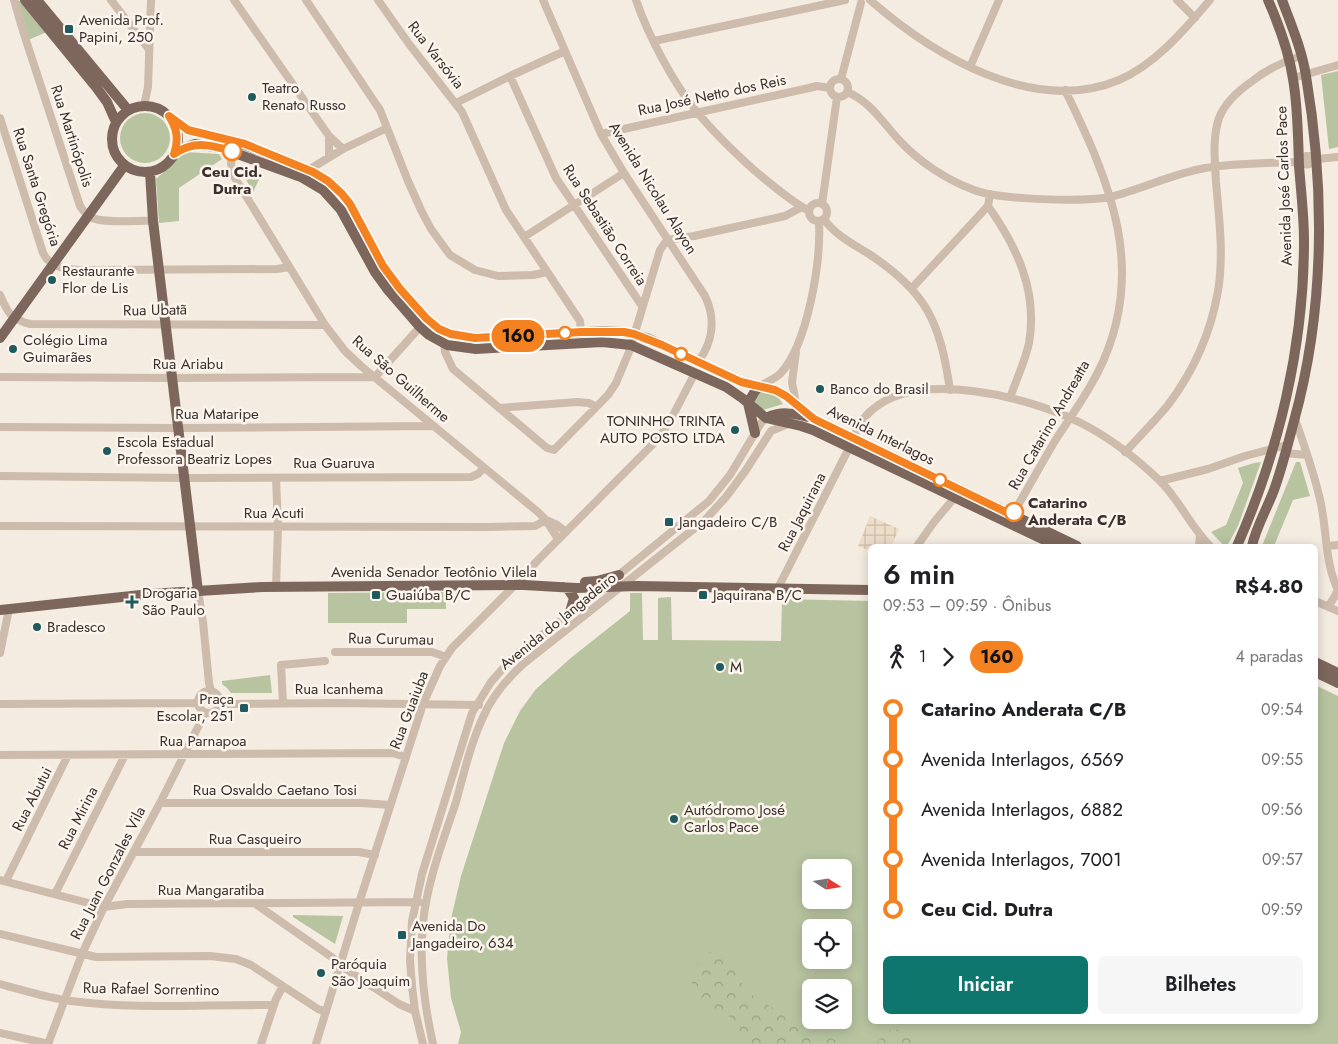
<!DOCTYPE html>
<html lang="pt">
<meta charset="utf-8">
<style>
:root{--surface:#fff;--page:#f6f6f6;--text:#202124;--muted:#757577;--accent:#0f766e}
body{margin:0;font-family:Jost,sans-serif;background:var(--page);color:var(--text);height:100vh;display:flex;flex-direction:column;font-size:19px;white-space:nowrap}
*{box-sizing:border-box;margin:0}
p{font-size:16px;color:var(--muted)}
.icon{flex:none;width:28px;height:28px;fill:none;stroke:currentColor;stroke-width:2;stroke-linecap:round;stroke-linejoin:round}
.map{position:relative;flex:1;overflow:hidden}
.sheet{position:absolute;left:868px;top:544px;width:450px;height:480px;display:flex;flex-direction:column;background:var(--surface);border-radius:8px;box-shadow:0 2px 12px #0003}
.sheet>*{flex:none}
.badge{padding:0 10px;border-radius:16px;font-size:18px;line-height:32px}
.needle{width:32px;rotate:102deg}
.controls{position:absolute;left:802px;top:859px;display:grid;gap:10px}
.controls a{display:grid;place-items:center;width:50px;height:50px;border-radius:8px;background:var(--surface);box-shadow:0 2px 12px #0003;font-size:25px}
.map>.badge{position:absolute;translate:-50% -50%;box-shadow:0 0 0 2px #fff}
.legs{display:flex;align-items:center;gap:8px;height:55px;padding:0 15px;font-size:16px}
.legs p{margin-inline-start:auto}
.overview{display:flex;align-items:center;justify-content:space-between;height:85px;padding:0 15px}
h1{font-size:28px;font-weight:600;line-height:38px}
.primary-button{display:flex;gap:10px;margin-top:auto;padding:10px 15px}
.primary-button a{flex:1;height:58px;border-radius:8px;background:var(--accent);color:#fff;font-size:20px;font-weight:600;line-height:58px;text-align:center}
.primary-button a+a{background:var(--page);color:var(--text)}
ul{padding:0 15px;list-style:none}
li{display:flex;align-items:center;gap:18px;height:50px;font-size:19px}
li i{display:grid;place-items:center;width:8px;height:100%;margin:0 6px;background:currentColor}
li i::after{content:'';width:12px;height:12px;margin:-6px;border:4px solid;border-radius:50%;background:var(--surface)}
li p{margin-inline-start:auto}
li:first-child i{background:linear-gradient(#0000 50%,currentColor 0)}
li:last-child i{background:linear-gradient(currentColor 50%,#0000 0)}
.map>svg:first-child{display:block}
</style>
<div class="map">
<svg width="1338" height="1044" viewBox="0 0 1338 1044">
<defs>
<pattern id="forest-crowns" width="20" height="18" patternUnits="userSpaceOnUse" patternTransform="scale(1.25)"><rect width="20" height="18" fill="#b8c4a0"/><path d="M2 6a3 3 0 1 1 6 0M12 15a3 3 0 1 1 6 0" fill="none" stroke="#97a083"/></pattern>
<pattern id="plaza-grid" width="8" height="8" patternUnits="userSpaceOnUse" patternTransform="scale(1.25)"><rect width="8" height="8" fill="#ecdcc8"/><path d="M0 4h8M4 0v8" fill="none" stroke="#cbbdac"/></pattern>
</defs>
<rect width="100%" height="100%" fill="#f4ebe1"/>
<path fill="#b8c4a0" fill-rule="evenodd" d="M16,0L21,1L47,32L28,40Z
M1338,71V147L1329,149L1321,75Z
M120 138a25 25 0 1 1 50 0a25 25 0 1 1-50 0Z
M185,152L219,154L222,159L179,188V221L159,223L156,179Z
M242,165L262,173L253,192L243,174Z
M759,390L777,396L783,404L763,410L755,406L752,397Z
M1261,462L1238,526L1227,546H1224L1211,532L1226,525L1243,483L1238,468L1254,463Z
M1296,462H1300L1310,496L1293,500L1274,546H1262Z
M446,592V609H407V623H328V593Z
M630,593H642L643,640H658V598L671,597L672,640L781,641L782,599L870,601V1021H1315V685L1338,696V1044H458L461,1032L451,998L447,958L451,919L461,876L504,743L520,711L536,689L572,657L630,611ZM811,868H844V900H811ZM811,928H844V960H811ZM811,988H844V1020H811Z
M270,675L272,693H231L227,688L222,684V681Z
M293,915L343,916L335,944L293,917Z"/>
<path fill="url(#forest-crowns)" d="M716,949C736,957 735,979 749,993C780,1013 810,1030 844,1044H750C740,1034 735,1020 726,1013C720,1008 711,1009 704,1005C688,995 689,972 700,960C704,954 710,952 716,949Z
M895,1029L906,1032L923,1044H875L888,1031Z"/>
<path fill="url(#plaza-grid)" d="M870,516L899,529L891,546H870V551L858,546Z"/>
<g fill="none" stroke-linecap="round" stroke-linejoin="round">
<path stroke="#cdbbac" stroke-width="8" d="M14,0L23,31L80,206C83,210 86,215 90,217C102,224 139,220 153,221
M111,0L148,48
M234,0L329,136L343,149
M306,0L380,110L408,181L421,210L431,229L450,255L475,270L498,276L533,275L547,272
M378,0L409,44L462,112L506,210L580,321L581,332
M543,0L601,134L624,173L705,296C716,319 713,342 698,362
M636,0C648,35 674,85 698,113C715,134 734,152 754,170C772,185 789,200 809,211
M870,0C933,55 1033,116 1119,80C1156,64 1184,30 1210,0
M1177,0L1195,18
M654,41L845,0
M970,67L999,0
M510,76L556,178L642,306
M1293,78L1338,65
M830 88a9 9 0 1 1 18 0a9 9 0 1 1-18 0Z
M841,79L861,3
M847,92C870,101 883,123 899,140C919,162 947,180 974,190C999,200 1084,202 1110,197C1142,189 1172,174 1205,168C1235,163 1268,163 1299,162C1307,166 1311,165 1317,159
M456,103L510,76L565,51
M144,106L148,87L151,0
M0,118L43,253C52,272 76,270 94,270L277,269L289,267
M601,134L809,88L817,86L830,88
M232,151L231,164L235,178L325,325L345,351L361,366L538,512L546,520L558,539
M329,156V136
M1317,159L1338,157
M1299,162L1306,156H1312L1317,159
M305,172L343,149L387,128
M809 212a9 9 0 1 1 18 0a9 9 0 1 1-18 0Z
M822,204L837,97
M988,206C1017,247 1038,291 1029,343C1025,362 1016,380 1010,398
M824,219C835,235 853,244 869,254C927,292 940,322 950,390
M524,237L624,173
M912,288L988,206L990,194
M0,295C8,313 10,319 30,324L325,325
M444,343L445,352L453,369L547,448L554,450L608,395L616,383L629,352L660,250L667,240L694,236L785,216L802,207
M796,352L792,382L796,404
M0,377L173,378L375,377L420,327
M760,386C767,382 774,379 780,374C808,344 821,262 819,221
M499,408L577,402L589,403L596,407
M1295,419C1305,447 1315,475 1321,504C1327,533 1325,563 1338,590
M0,427L179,428L434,426
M853,438C858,428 863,417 872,410C919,369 1029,397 1079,422C1107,436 1136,458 1159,480C1179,499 1190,526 1210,546
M1125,452C1139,437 1155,421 1168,405C1193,372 1211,332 1218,291C1224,255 1219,218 1216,182C1215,160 1212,140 1219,118C1225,103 1238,91 1251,82C1266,70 1282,62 1301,56
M1285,453L1307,455
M0,476L191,478L471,477L478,474L484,468
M276,478L278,527L276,587
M1160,481L1208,469L1245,456L1287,445
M1012,515C1028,489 1042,462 1058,436C1072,415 1087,394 1098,372C1149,271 1110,182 1065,90
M546,520L557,525L566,532
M0,526L487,527L535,526L546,520
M917,546L934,522L955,497
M1199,546L1200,536
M1327,546L1338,545
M615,578L709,501L730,475L761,423L766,418
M778,588L849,448
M198,591L203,622L209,683L211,691
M1315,601L1338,611
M1328,607L1335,596L1338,589
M335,652H432L446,657
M0,653L9,609
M198 702a11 11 0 1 1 22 0a11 11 0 1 1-22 0Z
M283,703L281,665L325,661
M0,704L197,703
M220,704L338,703L479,705
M0,755L392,753L406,757
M160,803H362L390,805
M134,852H359L375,855
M0,880L104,907L127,904L419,902
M6,881L68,755
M55,894L125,755
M257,905L333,958L341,966L399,1004L415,1011
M0,934L96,957L210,956L236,959L251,965L318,1009L326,1012
M0,984C23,990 47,998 71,1001C138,1010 207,1004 274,1005
M0,1033L49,1044
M48,1044L82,954L104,907L160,803L205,713
M261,1044L276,999L283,986
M316,1044L359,903L423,704L440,666L452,648L515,585L538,560L658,439L670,421L695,373
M423,1044L415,1011L412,986L410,960L412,921L422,874L472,713L491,682L514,656L607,586
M433,1044C424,1004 419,964 423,923C427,882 443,841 456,802C464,773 471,742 484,715C493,695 507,679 523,664L705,520L726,497L746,470L771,431L788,424"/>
<path stroke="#7d675c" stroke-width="10" d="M25,0L96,87L107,102L116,122
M37,0L128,110
M112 139a33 33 0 1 1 66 0a33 33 0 1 1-66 0Z
M169,117L188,130L245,145L313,172L328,181L342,194L350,204L383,266L400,289L426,318L439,329L451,334L475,338L604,331L624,332L647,338L741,382L775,390L786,396L814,419L1077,546
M174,154L184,148L195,144L221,148L301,177L323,190L341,210L375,272L388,290L420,327L429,335L447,345L476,349L602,342L631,345L726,387L742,398L766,418L801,426L813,430L1057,546
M150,172L153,221L198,591
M0,338L124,166
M766,418C781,411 792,413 808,417
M755,433L748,403L755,391L760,386
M1237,546C1279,451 1304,346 1304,241C1304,216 1301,191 1299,166C1298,137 1298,108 1293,79C1289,52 1279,25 1268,0
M1252,546C1256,527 1267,509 1274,490C1282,468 1288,444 1294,421C1325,309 1325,189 1306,76C1302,50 1291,24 1282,0
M585,582L597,581L619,575
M563,587L568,589L574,598L570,612
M0,610L150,594L262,587L524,585L576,588L637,586L870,590
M1315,662L1338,673
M1315,672L1338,683"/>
</g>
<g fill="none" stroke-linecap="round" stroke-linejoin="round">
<g stroke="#fff" stroke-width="11">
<path id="line-1" d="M232,151C210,145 194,140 174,154C179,139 177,129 169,116L188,130L245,144L313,172L328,181L342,194L350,204L383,266L400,289L426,318L439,329L451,334L475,338L581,332H624L634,334L662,345L741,382L775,390L786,396L814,419L1012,515L1014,512"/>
</g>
<use href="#line-1" stroke="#f58220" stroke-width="8"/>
</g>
<g fill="#1f5a5e" stroke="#fbf5ee" stroke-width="2">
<rect x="64" y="24" width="10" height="10" rx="2.5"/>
<circle cx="252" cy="97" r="5"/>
<circle cx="52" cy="280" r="5"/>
<circle cx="13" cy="349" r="5"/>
<circle cx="820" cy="389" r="5"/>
<circle cx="735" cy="430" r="5"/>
<circle cx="107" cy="451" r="5"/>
<rect x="664" y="517" width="10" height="10" rx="2.5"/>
<rect x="371" y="590" width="10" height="10" rx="2.5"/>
<rect x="698" y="590" width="10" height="10" rx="2.5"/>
<path d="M129.5 594.5h5v5h5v5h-5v5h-5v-5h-5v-5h5z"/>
<circle cx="37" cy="627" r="5"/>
<circle cx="720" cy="667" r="5"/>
<rect x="239" y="703" width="10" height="10" rx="2.5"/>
<circle cx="674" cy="819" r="5"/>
<rect x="397" y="930" width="10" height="10" rx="2.5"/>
<circle cx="321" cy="973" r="5"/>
</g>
<g fill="#fff" stroke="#f58220" stroke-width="2.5">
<circle cx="232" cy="151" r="9"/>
<circle cx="565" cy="333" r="6"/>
<circle cx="681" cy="354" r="6"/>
<circle cx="940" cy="480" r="6"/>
<circle cx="1014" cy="512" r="9"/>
</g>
<g text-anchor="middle" stroke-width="5" stroke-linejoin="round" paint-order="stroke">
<g font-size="15" fill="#3b302b" stroke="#fbf5ee" text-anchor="start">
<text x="79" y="25">Avenida Prof.<tspan x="79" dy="17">Papini, 250</tspan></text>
<text x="262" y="93">Teatro<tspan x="262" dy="17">Renato Russo</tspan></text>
<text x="62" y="276">Restaurante<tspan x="62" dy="17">Flor de Lis</tspan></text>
<text x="23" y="345">Colégio Lima<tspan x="23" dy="17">Guimarães</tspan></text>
<text x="830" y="394">Banco do Brasil</text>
<text x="725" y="426" text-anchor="end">TONINHO TRINTA<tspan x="725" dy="17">AUTO POSTO LTDA</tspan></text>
<text x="117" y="447">Escola Estadual<tspan x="117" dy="17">Professora Beatriz Lopes</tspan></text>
<text x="679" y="527">Jangadeiro C/B</text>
<text x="142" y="598">Drogaria<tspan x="142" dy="17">São Paulo</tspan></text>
<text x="386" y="600">Guaiúba B/C</text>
<text x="713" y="600">Jaquirana B/C</text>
<text x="47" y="632">Bradesco</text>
<text x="730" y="672">M</text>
<text x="234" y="704" text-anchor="end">Praça<tspan x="234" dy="17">Escolar, 251</tspan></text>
<text x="684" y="815">Autódromo José<tspan x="684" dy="17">Carlos Pace</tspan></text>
<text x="412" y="931">Avenida Do<tspan x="412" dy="17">Jangadeiro, 634</tspan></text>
<text x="331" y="969">Paróquia<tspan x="331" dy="17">São Joaquim</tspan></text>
</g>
<g font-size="15" fill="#3b302b" stroke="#fbf5ee">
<text transform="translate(436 55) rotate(52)" y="5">Rua Varsóvia</text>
<text transform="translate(712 95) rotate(-12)" y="5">Rua José Netto dos Reis</text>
<text transform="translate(72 136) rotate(72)" y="5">Rua Martinópolis</text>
<text transform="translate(1284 186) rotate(-92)" y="5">Avenida José Carlos Pace</text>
<text transform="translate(37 187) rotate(72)" y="5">Rua Santa Gregória</text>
<text transform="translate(653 188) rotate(58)" y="5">Avenida Nicolau Alayon</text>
<text transform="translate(605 225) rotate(57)" y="5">Rua Sebastião Correia</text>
<text transform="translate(155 310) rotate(-1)" y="5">Rua Ubatã</text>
<text x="188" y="369">Rua Ariabu</text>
<text transform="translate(401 379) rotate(41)" y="5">Rua São Guilherme</text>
<text x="217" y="419">Rua Mataripe</text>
<text transform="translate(1049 425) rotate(-60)" y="5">Rua Catarino Andreatta</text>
<text transform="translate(881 435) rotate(26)" y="5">Avenida Interlagos</text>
<text x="334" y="468">Rua Guaruva</text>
<text transform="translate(802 512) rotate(-63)" y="5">Rua Jaquirana</text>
<text x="274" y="518">Rua Acuti</text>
<text x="434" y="577">Avenida Senador Teotônio Vilela</text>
<text transform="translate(558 621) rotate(-39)" y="5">Avenida do Jangadeiro</text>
<text transform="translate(391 639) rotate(1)" y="5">Rua Curumau</text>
<text x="339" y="694">Rua Icanhema</text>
<text transform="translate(409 710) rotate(-69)" y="5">Rua Guaiuba</text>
<text x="203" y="746">Rua Parnapoa</text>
<text x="275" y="795">Rua Osvaldo Caetano Tosi</text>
<text transform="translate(32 799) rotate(-63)" y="5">Rua Abutui</text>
<text transform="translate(78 818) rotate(-63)" y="5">Rua Mirina</text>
<text x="255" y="844">Rua Casqueiro</text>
<text transform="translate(108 873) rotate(-63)" y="5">Rua Juan Gonzales Vila</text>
<text x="211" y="895">Rua Mangaratiba</text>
<text transform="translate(151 989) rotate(1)" y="5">Rua Rafael Sorrentino</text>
</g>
<g font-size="15" font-weight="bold" fill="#3b302b" stroke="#fbf5ee">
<text x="232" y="177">Ceu Cid.<tspan x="232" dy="17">Dutra</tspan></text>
<text x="1028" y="508" text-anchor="start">Catarino<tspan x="1028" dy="17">Anderata C/B</tspan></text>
</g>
</g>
</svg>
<div class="controls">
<a><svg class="needle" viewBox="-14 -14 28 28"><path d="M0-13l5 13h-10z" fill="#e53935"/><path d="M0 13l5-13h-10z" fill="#757577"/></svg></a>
<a><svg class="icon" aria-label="locate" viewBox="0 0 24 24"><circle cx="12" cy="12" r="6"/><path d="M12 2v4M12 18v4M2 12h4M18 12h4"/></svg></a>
<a><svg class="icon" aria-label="layers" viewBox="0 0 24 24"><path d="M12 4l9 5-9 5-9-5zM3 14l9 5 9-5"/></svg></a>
</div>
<b class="badge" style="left:518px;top:336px;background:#f58220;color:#111">160</b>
<section class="sheet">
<div class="overview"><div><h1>6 min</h1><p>09:53 – 09:59 · Ônibus</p></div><b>R$4.80</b></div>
<div class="legs"><svg class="icon" aria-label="walk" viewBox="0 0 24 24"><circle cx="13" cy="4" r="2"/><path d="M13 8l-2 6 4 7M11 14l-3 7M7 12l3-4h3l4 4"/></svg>1<svg class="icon" aria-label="forward" viewBox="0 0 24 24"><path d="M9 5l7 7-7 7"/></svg><b class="badge" style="background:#f58220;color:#111">160</b><p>4 paradas</p></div>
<ul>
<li><i style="color:#f58220"></i><b>Catarino Anderata C/B</b><p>09:54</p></li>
<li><i style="color:#f58220"></i><span>Avenida Interlagos, 6569</span><p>09:55</p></li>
<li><i style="color:#f58220"></i><span>Avenida Interlagos, 6882</span><p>09:56</p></li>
<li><i style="color:#f58220"></i><span>Avenida Interlagos, 7001</span><p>09:57</p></li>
<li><i style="color:#f58220"></i><b>Ceu Cid. Dutra</b><p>09:59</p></li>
</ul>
<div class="primary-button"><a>Iniciar</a><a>Bilhetes</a></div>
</section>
</div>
